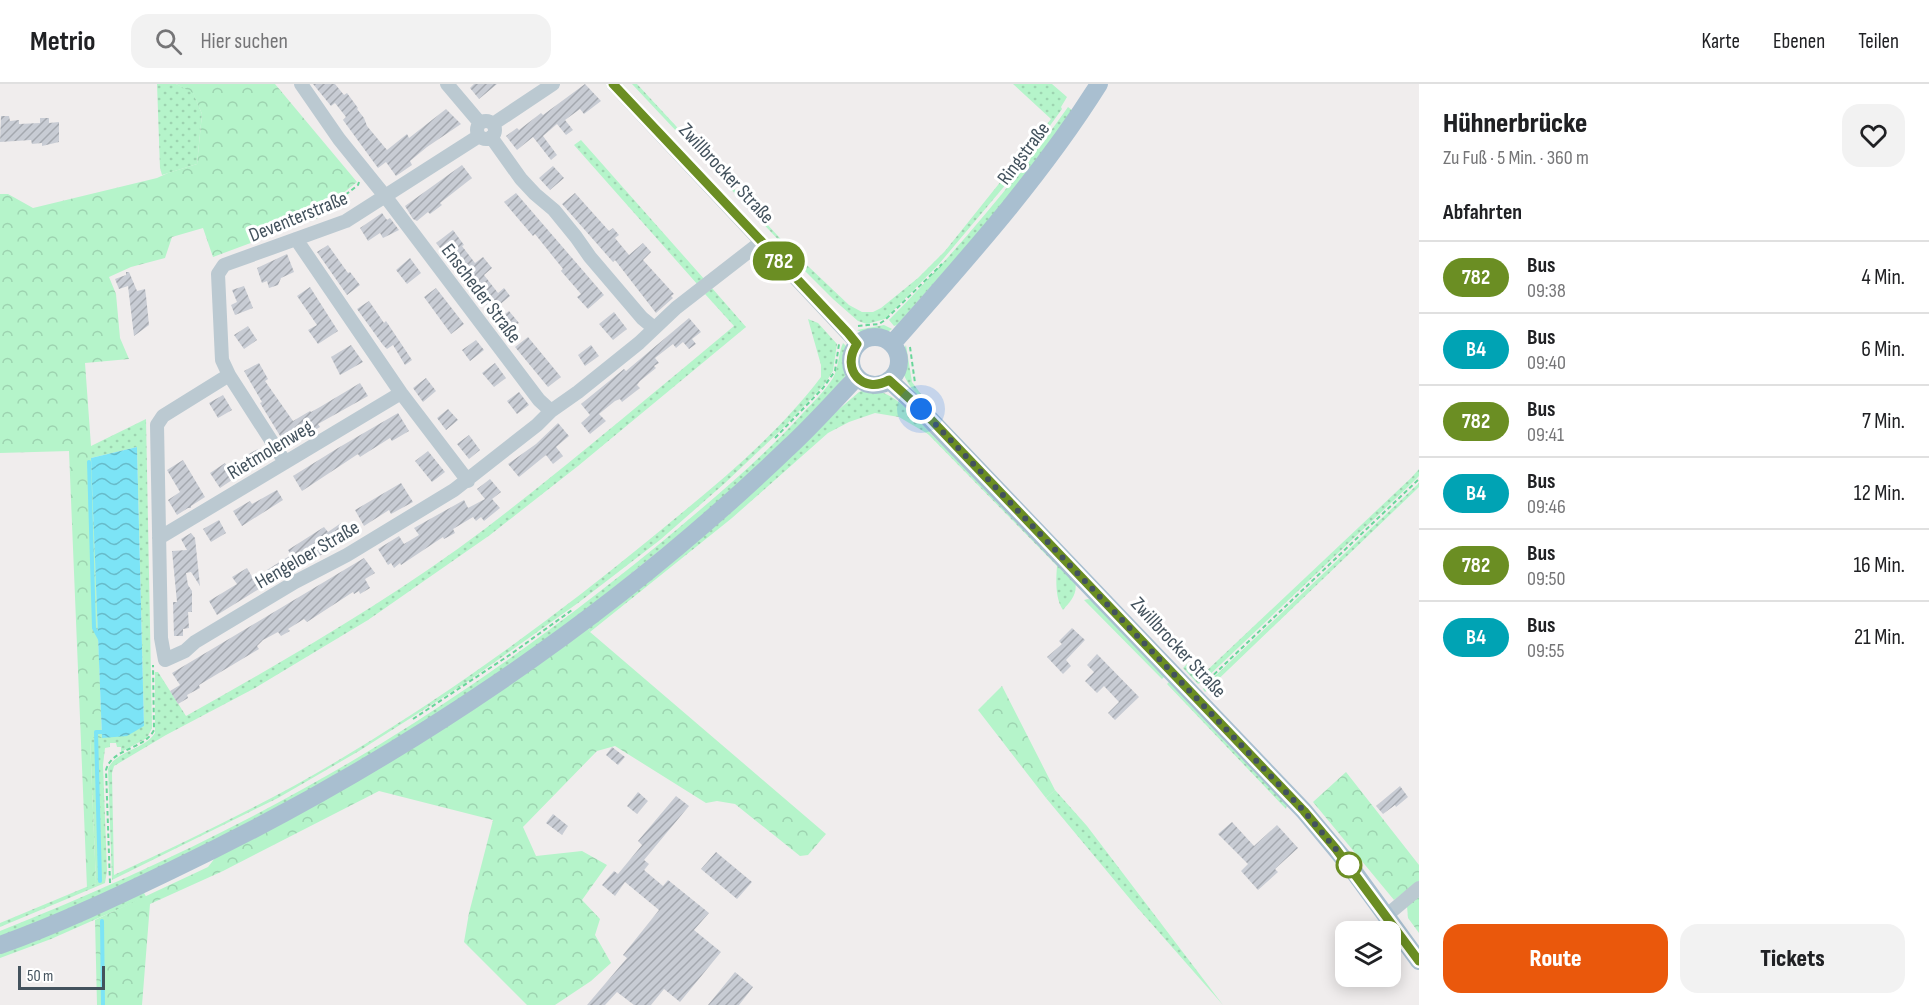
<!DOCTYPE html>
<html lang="de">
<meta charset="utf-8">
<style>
:root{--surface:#fff;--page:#f2f2f2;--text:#202124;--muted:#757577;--line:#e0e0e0;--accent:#ea580c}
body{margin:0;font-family:"Sofia Sans Condensed",sans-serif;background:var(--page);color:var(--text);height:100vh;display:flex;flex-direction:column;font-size:22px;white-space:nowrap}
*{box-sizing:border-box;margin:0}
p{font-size:20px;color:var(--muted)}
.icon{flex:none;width:33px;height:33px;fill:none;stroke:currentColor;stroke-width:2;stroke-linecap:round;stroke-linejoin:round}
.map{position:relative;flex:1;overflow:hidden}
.side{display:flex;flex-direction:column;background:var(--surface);width:510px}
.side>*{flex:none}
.badge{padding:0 12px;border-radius:20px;font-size:21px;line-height:39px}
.controls{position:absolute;left:1335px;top:837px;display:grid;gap:12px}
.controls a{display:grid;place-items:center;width:66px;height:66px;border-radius:12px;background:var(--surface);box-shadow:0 3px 15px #0003;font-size:30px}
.scale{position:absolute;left:18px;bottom:15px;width:87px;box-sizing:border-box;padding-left:6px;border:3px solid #43525d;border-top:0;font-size:16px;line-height:21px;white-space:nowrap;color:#43525d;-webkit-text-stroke:4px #fff;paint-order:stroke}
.you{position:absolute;width:30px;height:30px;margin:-15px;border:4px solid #fff;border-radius:50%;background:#1a73e8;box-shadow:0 0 0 9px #1a73e833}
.map>.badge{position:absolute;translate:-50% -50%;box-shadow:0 0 0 3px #fff}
h2{padding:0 24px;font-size:22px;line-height:54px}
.round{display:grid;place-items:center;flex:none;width:63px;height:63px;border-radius:18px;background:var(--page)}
.head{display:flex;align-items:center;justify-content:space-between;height:102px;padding:0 24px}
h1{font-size:28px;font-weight:800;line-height:45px}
.cta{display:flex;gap:12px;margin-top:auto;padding:12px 24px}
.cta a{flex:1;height:69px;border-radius:18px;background:var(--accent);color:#fff;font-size:24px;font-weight:800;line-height:69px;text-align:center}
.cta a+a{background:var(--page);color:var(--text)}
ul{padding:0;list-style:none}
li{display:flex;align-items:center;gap:18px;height:72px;padding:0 24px;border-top:2px solid var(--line)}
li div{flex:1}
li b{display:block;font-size:22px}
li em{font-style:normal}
li .badge{min-width:66px;font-weight:700;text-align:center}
header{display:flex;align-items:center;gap:36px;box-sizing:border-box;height:84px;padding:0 30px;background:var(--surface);border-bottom:2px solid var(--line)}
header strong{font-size:28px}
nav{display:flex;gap:33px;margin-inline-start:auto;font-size:21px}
.search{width:420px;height:54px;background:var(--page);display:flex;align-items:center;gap:15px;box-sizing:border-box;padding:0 21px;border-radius:18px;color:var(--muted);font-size:22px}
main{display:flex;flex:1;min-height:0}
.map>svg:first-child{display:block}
</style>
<header>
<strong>Metrio</strong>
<div class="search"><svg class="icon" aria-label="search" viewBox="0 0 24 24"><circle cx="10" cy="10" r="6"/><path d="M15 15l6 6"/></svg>Hier suchen</div>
<nav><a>Karte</a><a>Ebenen</a><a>Teilen</a></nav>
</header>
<main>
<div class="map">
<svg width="1419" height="921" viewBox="0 0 1419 921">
<defs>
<pattern id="grass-dots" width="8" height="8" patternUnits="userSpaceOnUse" patternTransform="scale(1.5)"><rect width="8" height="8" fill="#b5f4ca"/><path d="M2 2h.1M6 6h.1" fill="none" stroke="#9dd3b0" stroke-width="1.8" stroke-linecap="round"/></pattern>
<pattern id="forest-crowns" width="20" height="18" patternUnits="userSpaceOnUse" patternTransform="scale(1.5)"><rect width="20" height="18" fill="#b5f4ca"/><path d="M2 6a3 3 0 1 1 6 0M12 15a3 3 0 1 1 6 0" fill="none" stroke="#9dd3b0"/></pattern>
<pattern id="water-waves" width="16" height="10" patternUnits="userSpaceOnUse" patternTransform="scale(1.5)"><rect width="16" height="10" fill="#7ce4f6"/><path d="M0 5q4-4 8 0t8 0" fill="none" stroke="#67bbca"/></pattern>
<pattern id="building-hatch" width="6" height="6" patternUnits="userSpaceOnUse" patternTransform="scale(1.5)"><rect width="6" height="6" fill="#c8ccd4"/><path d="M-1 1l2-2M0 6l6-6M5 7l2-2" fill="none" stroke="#a4a8af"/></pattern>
</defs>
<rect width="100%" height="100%" fill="#f0eded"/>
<path fill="url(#grass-dots)" d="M157,0H176L193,8L202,30L197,80L162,91L160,84Z
M632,0H637L790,165L849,221L862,228H873L881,224L918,194L945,167L1051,35L1013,0H1052L1067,13L1061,23L1062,25L1018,86L939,180L885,235L867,240L858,237L833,215L784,166L786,164Z
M1068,23L1073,27L1030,90L897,241L894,242L889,236C955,169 1014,99 1068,23Z
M581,56L705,196L698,201L574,61Z
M712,204L746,243L578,382L490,451L368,536L255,604L166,651L114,682L112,689L114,791C195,753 276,715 352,668C456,605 556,532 650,455C711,405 774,355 821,293V281L808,235L818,239L837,260L833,287L824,301L783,344L725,399L660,456L578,519L464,600L359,667L278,714L112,796L108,685C115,667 144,666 155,649V588H158L186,632C289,574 392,515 486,444C571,379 652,310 734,242L705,210Z
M884,241L892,245C882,253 867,253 857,246Z
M843,259L847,263L848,270L846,291L828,314L745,397L553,553L371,674L203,766L0,856V847C132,794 260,734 382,659C482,598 584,523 675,447C719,410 764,372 802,330C813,318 825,307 833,294C839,283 838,270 843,259Z
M906,261L912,298L935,329C916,310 891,289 906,261Z
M867,305C883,307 892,312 904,322L1075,497C1078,510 1071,517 1063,526C1055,515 1056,495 1057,482L928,350L899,333L875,329L849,338L828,349L732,434L590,548L587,542L823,339L859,308Z
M146,335L152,644L147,654L121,668V663H117L116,659H110V663L105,664L103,681L107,787L105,799L0,843V839L96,799L90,654H102L144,642L137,363L91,374V362Z
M1419,385V392L1413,398L1202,598L1198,600L1183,584L1187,580L1200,593L1412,393Z
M1419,399V403L1205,608L1203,605L1214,593Z
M1088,515L1095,517L1166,591L1162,595L1084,516Z
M1171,596L1287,719L1286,725L1167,600Z
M1055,706L1087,742L1223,921L1135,821L1046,714Z
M143,807L150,820L146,813L51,855L0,874V868Z"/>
<path fill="url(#forest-crowns)" d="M176,0H275L357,98L307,138L213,173L203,144L172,153L165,174L131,183L109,193L116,210L120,254L129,275L85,279L91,362L102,654H90L96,799L87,804L69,367L0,369V110H8L33,124L157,94L168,89L197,80L202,30L193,9Z
M587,542L590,548L826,750L808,771L800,772L735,720L717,717L706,719L615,662L597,667L523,743L536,772L582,767L607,781L582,816L600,835L595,851L611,879L591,897L555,921H527L464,858L469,829L493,736L379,707L223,787L150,820L142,921H97L95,836L208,783L215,774L296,732L421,657Z
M1002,602L1055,706L1046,714L978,626Z
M1346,688L1419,781V797L1394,816L1313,718Z
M1419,811V849L1408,834L1407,822Z"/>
<path fill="url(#water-waves)" d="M137,363L144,642L127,652L102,654L91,374Z"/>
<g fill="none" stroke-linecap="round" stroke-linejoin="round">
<path stroke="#7ce4f6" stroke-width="4" d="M89,378L94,544L100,555
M100,797L96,648H105
M102,837L103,921"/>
</g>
<path fill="url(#building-hatch)" d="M313,0H335L344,11L347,9L358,24L357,25L364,34L367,42L387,66L407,50L409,54L446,25L461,40L427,63L410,77L412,81L396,92L386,78L378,84L343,36L346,33L335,19L331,22Z
M474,0H497L479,15L470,4Z
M585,0L601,17L584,30L580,25L565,36L573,46L566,51L557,40L543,52L557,71L551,76L533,53L517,66L506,52L517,44L519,46L541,29L543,31Z
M1,32H9L10,37L19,36V40L40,39V34H49V39L59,38V58L42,62V59L32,60L31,56L0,58Z
M462,81L472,94L440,119L442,121L430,130L428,128L417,137L413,135L405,122Z
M553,82L564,94L550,106L539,94Z
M516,109L604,211L588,225L577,213L581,210L561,187L563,185L535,150L533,152L504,118Z
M575,109L609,147L613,144L619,151L615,154L629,171L643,159L651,168L643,176L674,210L671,212L673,214L656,229L615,176L613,178L562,120Z
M382,129L387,136L390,134L399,146L383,154L380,149L368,157L360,144Z
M453,146L464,161L462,162L475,179L483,173L492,184L484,191L498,209L504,204L510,212L498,222L493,216L486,221L436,159Z
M328,161L348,189L350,188L360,201L347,211L317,168Z
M287,170L294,188L281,194L278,201L269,204L267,197L262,199L257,184Z
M410,174L421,189L407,200L396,186Z
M126,188H129L137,207L145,205L146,212L149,241L134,252L128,202L119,205L115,195L126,191Z
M244,202L253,224L235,231L231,221L237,218L232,206Z
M310,203L338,247L318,260L308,246L317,241L297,212Z
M436,204L464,240L451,250L424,213Z
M369,217L384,239L386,237L412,276L405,281L393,261L387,265L383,261L357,225Z
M509,227L519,239L506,249L496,237Z
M614,228L627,245L613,256L599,240Z
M689,234L701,248L692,255L696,260L689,265L683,258L676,264L673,260L655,274L659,279L654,282L656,284L640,297L637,301L640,304L622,318L620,315L615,317L599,330L606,337L590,350L581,339L590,331L581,320L624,285L626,287Z
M248,242L257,256L244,265L234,251Z
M528,253L561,293L548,303L515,263Z
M476,256L484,266L470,277L462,266Z
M351,261L363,278L340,291L331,273Z
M591,261L599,272L585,282L578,271Z
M259,279L268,295L265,297L293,337L310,327L311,328L320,323L360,299L368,312L318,340L320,343L296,357L294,355L285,360L260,319L262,318L244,287Z
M495,279L506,294L494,303L482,289Z
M426,294L436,307L423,318L413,304Z
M519,308L529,321L517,330L507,317Z
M223,311L232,326L218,334L209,319Z
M448,325L458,336L446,346L437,334Z
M398,329L409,347L392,357L390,354L360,373L358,370L302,407L293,392L338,364Z
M558,339L569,352L556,363L563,372L553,380L546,371L519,393L508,380L536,360Z
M469,351L480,366L469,375L457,360Z
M258,365L265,376L250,385L243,373Z
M428,367L445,388L432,398L415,377Z
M183,376L205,413L191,422V424H188L177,431L168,416L180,408L167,386Z
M225,379L235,394L220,404L210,389Z
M490,395L501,408L492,415L500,424L484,437L481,433L476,437L473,433L453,445L455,449L444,455L443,453L401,481L400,479L394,484L391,479L388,481L378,465L399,452L404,460L419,451L414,444L464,416L468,424L485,415L477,405Z
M401,399L413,418L391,430L389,426L364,442L355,426Z
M277,406L283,416L242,442L233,427L250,417L252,420Z
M219,436L226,449L211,458L203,445Z
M341,439L351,453L274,499L267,486L291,471L288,466L324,443L328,448Z
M191,449L195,454L200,502L191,488L186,489L188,501L192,507V528H188L189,544L183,545V552H174L173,518H177L172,467L187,466L181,455Z
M364,474L375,489L365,495L370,504L360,510L359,507L354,510L353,508L307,538L304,535L288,545L290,547L281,552L278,548L263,556L257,562L259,565L199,601L200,604L187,611L188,614L178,620L170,607L180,601L172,589Z
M247,484L259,505L217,531L209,517L237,500L232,493Z
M1072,544L1085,556L1066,576L1071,582L1063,590L1047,573L1062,560L1059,557Z
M1097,570L1139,613L1115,636L1108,629L1119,618L1104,602L1097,609L1085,597L1094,588L1087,581Z
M612,663L625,673L618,681L606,671Z
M1400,702L1408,713L1396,723L1395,721L1383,730L1376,722Z
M638,708L648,717L637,730L627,722Z
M676,712L689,722L644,776L649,780L644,786L663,802L668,796L709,829L694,846L721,868L680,918L664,905L651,921H634L617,908L605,921H587L627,874L623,871L659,826L625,798L615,812L602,801L614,787L618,790L642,761L638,757Z
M553,730L568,742L562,751L546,739Z
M1232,738L1254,762L1277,741L1298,764L1275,785L1278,788L1258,806L1241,787L1248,780L1218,750Z
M716,768L752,798L737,815L701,785Z
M735,888L753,903L739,921H708Z"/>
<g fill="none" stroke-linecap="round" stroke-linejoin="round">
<path stroke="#69d69a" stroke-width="2" stroke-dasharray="4.5 3" stroke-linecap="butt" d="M316,134L358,101L359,98
M858,242L879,240L885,236L942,180
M910,263L915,299
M775,354L823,304L835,287L839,260
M1203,601L1419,395
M413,635L511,570L572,526
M110,799L106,686C112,664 144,666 154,646L153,581"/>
<path stroke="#bbc9d1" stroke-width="14" d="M301,0L339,55L385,112L539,316L551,327
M447,0L480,39
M613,0L857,260
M477 46a9 9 0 1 1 18 0a9 9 0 1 1-18 0Z
M493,40L553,0
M479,52L346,137L224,181L218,190L222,276L229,291L163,332L157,341L161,554L165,576L185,567L195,558L295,498L347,471L454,406L537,341L551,327L578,308L639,259L676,224L761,158
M491,53L521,95L535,110L554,126L576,153L590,173L642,234L654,244
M296,155L401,309L468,397
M229,291L285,378
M159,454L401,309
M1386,832L1419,804"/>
<path stroke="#a9bfd0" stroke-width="18" d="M851 277a24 24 0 1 1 48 0a24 24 0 1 1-48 0Z
M892,260C965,177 1040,94 1099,0
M889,296L920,325L1304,727L1349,781L1419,877
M0,861C59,840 116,813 172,786C396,679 608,537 788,364C812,342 834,317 857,293"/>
</g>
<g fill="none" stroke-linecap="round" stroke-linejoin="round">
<g stroke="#fff" stroke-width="14">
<path id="line" d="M613,0L848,249L857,260C840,285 863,311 889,296L921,325L1304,727L1336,765L1419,877"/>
</g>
<use href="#line" stroke="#6b8e23" stroke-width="9"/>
<path stroke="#43525d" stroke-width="6" stroke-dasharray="0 10.8" d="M921,325L1304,727L1349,781"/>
</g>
<circle fill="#fff" stroke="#6b8e23" stroke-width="3" cx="1349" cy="781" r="12"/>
<g text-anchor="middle" stroke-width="6" stroke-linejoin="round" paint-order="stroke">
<g font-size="20" fill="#43525d" stroke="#fff">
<text transform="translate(1023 69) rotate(-53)" y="7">Ringstraße</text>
<text transform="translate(727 89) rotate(47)" y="7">Zwillbrocker Straße</text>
<text transform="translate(298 132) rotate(-22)" y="7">Deventerstraße</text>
<text transform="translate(482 209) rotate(53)" y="7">Enscheder Straße</text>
<text transform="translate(270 365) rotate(-31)" y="7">Rietmolenweg</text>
<text transform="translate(307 470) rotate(-30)" y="7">Hengeloer Straße</text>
<text transform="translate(1179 563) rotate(47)" y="7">Zwillbrocker Straße</text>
</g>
</g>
</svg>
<div class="controls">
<a><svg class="icon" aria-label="layers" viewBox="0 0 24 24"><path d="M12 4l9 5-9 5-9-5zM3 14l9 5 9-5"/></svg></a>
</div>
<div class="scale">50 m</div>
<div class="you" style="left:921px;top:325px"></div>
<b class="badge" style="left:779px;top:177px;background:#6b8e23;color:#fff">782</b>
</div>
<section class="side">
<div class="head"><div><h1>Hühnerbrücke</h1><p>Zu Fuß · 5 Min. · 360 m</p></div><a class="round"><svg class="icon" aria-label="heart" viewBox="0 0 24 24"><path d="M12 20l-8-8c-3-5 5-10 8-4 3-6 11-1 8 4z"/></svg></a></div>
<h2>Abfahrten</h2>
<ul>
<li><span class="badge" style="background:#6b8e23;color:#fff">782</span><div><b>Bus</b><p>09:38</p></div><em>4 Min.</em></li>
<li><span class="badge" style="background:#00a3b4;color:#fff">B4</span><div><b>Bus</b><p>09:40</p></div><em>6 Min.</em></li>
<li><span class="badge" style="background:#6b8e23;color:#fff">782</span><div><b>Bus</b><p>09:41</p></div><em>7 Min.</em></li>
<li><span class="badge" style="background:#00a3b4;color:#fff">B4</span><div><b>Bus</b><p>09:46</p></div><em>12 Min.</em></li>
<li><span class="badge" style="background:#6b8e23;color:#fff">782</span><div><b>Bus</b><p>09:50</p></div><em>16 Min.</em></li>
<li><span class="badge" style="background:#00a3b4;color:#fff">B4</span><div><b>Bus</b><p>09:55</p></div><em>21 Min.</em></li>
</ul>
<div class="cta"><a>Route</a><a>Tickets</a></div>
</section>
</main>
